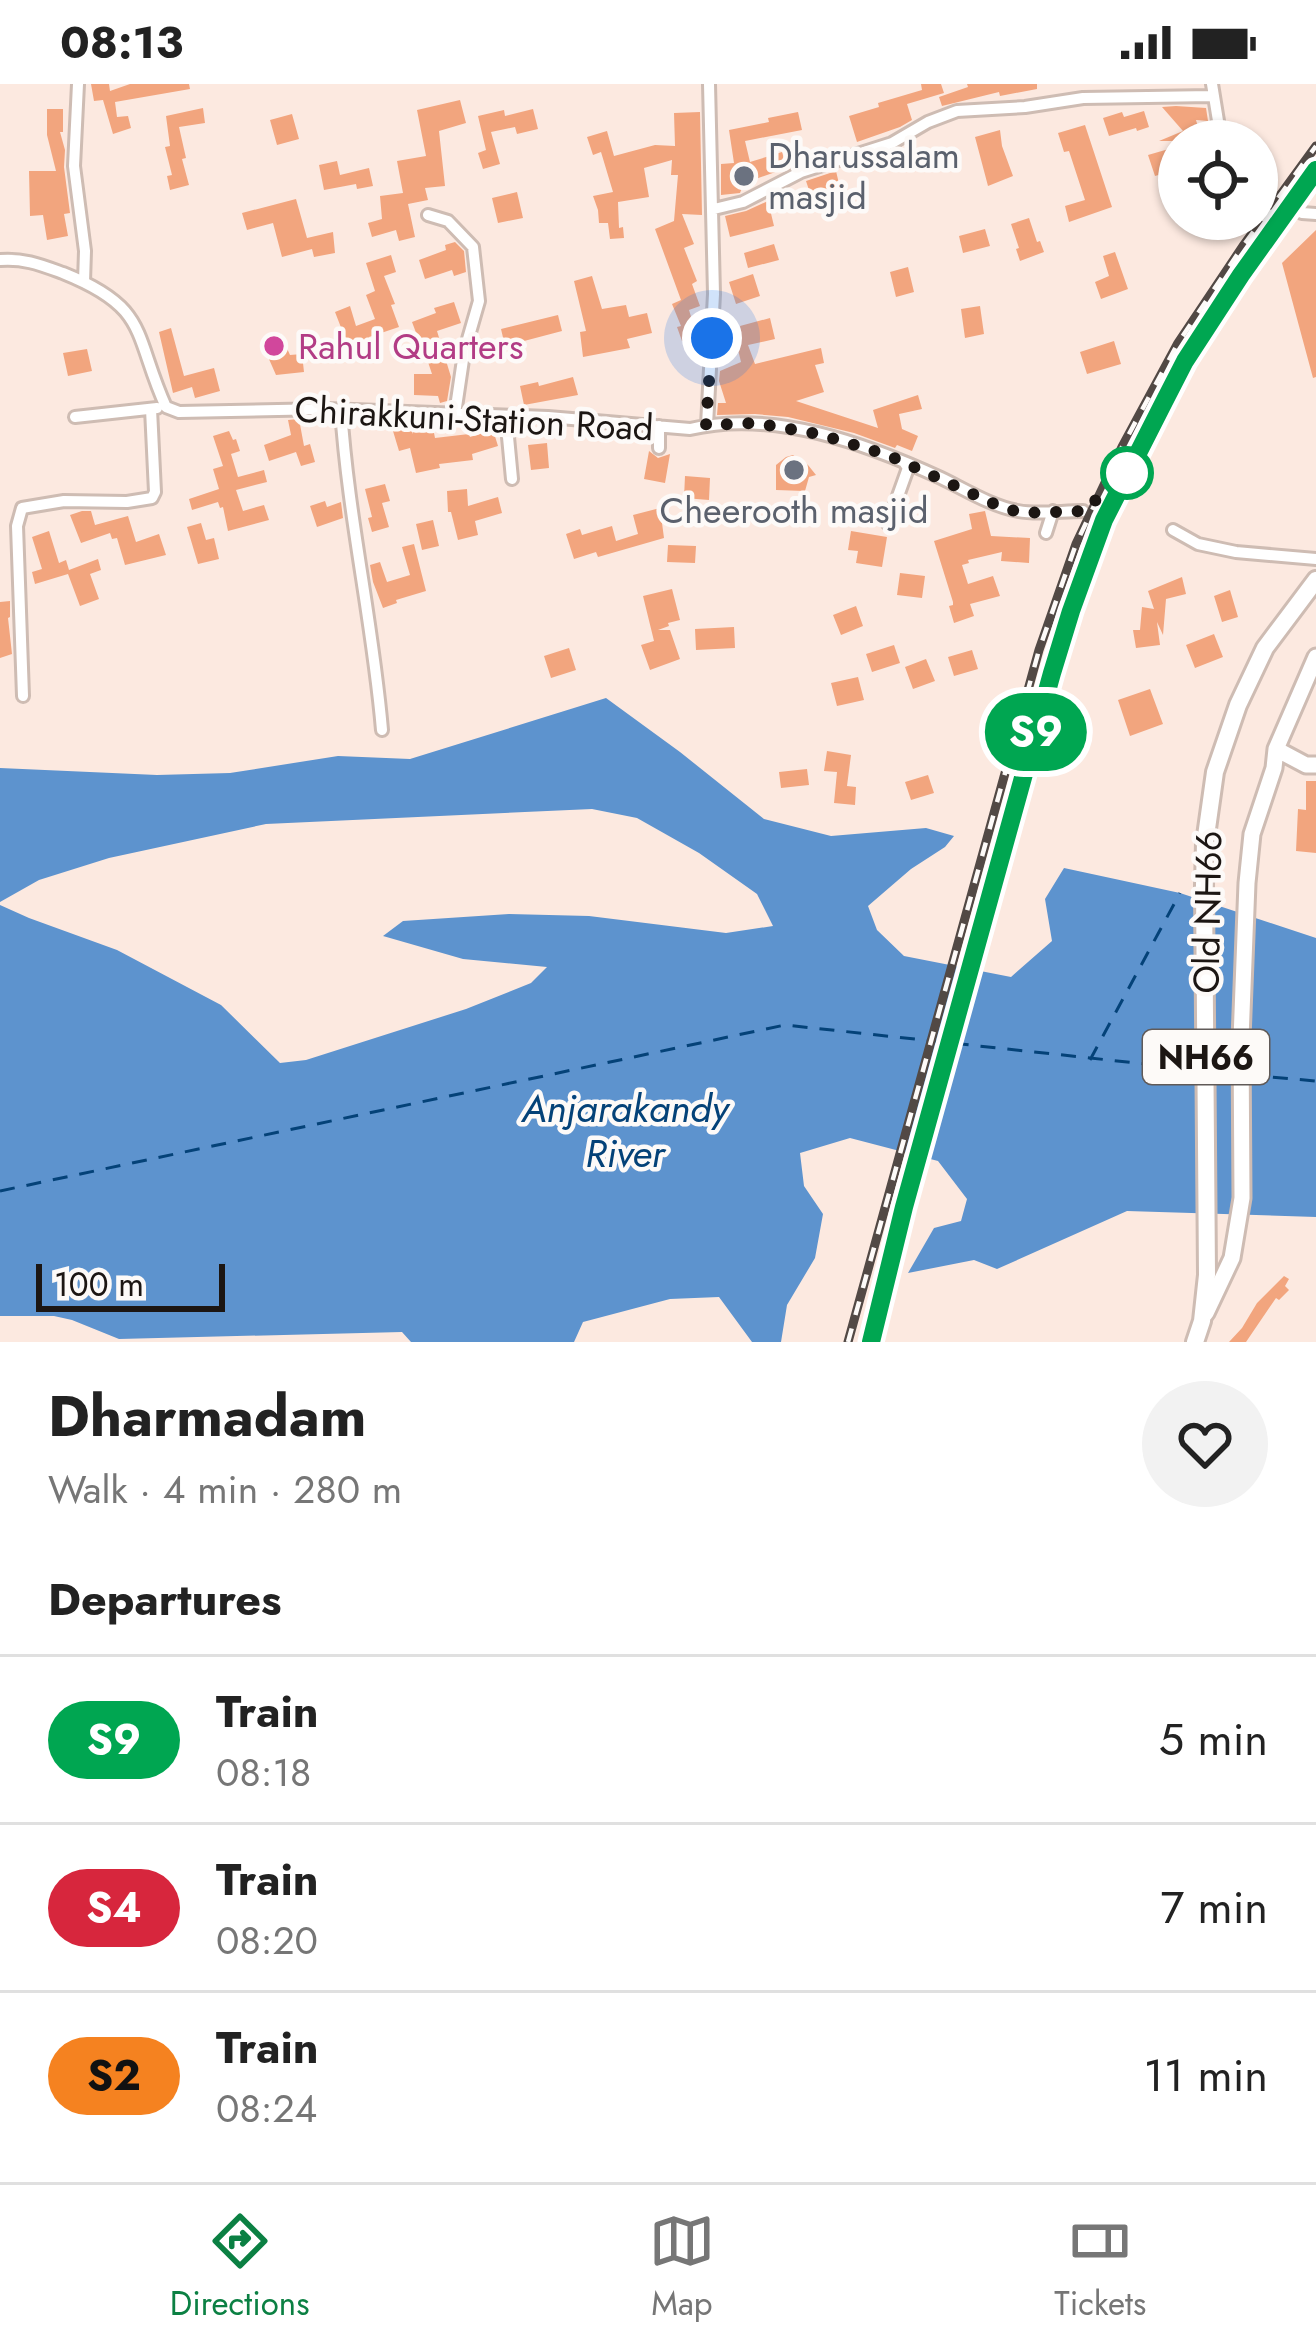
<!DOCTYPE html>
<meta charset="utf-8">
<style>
:root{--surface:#fff;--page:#f2f2f2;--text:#222;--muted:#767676;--line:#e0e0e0;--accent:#0b8043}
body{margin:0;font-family:Jost,sans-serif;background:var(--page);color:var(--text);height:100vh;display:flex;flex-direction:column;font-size:45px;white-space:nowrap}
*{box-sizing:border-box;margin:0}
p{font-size:39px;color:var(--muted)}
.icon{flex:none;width:66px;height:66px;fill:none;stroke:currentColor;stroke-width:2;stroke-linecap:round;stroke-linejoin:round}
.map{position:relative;height:1258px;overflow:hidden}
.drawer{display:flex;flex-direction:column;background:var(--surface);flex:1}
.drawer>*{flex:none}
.badge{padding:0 24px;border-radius:39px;font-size:42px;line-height:78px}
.controls{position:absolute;left:1158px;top:36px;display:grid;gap:24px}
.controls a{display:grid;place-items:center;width:120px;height:120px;border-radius:50%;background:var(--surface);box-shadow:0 3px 9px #0004;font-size:60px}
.scale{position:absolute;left:36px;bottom:30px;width:189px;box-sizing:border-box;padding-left:12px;border:6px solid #1c1613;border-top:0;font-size:33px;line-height:42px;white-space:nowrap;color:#1c1613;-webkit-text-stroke:9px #fdfaf8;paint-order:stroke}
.you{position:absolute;width:60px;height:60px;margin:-30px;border:9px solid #fff;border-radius:50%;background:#1a73e8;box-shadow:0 0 0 18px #1a73e833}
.map>.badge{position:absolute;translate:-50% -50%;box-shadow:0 0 0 6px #fff}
h2{padding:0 48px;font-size:45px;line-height:108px}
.round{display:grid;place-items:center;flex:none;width:126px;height:126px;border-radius:63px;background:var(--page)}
.overview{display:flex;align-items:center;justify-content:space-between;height:204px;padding:0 48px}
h1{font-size:57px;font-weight:700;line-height:90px}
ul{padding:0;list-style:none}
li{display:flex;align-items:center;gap:36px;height:168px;padding:0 48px;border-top:3px solid var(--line)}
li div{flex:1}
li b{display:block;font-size:45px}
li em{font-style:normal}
li .badge{min-width:132px;font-weight:700;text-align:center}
.status{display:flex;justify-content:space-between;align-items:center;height:84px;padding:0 60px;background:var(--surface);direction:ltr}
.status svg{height:33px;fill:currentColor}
.dock{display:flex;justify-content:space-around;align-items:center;height:168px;border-top:3px solid var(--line);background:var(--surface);font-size:33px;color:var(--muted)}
.dock a{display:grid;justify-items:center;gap:6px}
.dock .current{color:var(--accent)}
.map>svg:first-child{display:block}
</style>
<div class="status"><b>08:13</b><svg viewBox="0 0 49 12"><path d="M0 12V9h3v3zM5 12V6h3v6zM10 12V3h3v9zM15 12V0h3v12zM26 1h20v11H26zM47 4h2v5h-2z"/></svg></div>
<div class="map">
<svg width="1316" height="1258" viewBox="0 0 1316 1258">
<rect width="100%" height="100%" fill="#fce9e0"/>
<path fill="#5d93ce" d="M606,614L680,668L764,735L831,752L926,744L954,752L945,763L911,785L868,822L877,846L904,872L1011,893L1052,857L1045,815L1064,784L1180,809L1316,854V1133L1127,1127L997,1185L974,1176L908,1189L934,1144L961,1137L967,1115L938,1077L850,1054L800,1069L804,1102L823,1130L815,1174L787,1221L781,1258H752L719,1213L670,1215L583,1238L574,1258H411L402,1248L119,1255L72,1236L54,1232H0V821L29,834L117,866L221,921L280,979L306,976L466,925L531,899L547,883L463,875L383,852L403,837L509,830L589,832L726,849L773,842L757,810L699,769L637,734L592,725L266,740L109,774L39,796L0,818V684L157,691L230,689L338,672L410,675Z"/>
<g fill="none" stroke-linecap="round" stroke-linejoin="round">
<path stroke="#044278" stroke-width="3" stroke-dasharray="15 12" stroke-linecap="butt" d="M1090,976L1180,809
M1210,987L1237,990
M1246,991L1316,997
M0,1107L785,941L1201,986"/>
</g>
<path fill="#f2a57e" d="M91,0H109L110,7L130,0H189L190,5L115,18L117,33L128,32L131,44L113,50L103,16L94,17Z
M921,0H941L944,9L907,20L912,36L900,43L857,58L849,32L879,23L878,19L922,6Z
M967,0H1037V5L1000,12L999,8L942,22L939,13L968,3Z
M460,16L466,39L439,47L445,102L425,104L428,116L408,120L415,153L399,157L396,146L372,153L368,139L382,135L380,112L403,109L397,77L426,72L417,26Z
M1176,22L1206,24L1208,37L1196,36L1202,57H1159L1183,47L1162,23Z
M203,24L205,39L179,43L186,74L182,75L189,101L170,106L167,92L172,91L165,63L170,62L166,32Z
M47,25H63V48H60L65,66L64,83L70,129L64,130L68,152L47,156L43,131L30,132L29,87H56L47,51Z
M533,25L538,45L517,50L515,43L491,48L500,80L483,85L478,69L486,66L478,32L504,26L505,32Z
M1144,27L1149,43L1137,47L1136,44L1109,52L1103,34L1122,28L1124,33Z
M700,28L702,131L682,130L694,160L684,164L697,197L692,200L700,222L689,226L697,252L682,257L677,243L681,242L672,220L681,216L655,145L674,137L678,91H671L672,76L644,84L649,113L618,118L619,144L623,143L624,154L610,155L608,139H599L598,126L593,112L613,108L601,68L593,71L587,53L607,47L614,72L655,61L675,62L674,29Z
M798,28L802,46L745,57L750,78L782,68L787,84L744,99L740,109L721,111V80L734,79L729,46L769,38L768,34Z
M292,30L299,55L277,61L270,36Z
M1085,41L1112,123L1069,138L1065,122L1085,116L1069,67L1064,68L1058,49Z
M1000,46L1002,62L1013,92L988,102L975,53Z
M1179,62V85L1155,92L1148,71Z
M337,77L340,91L369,84L373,102L357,105L356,100L324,106L319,81Z
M836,87L840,104L811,112L806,97Z
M517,108L523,134L498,139L492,114Z
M296,115L307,154L333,148L335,169L314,173L312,165L282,173L273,139L247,146L242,129Z
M768,117L774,142L730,153L725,132L746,127Z
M1029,134L1037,158L1040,157L1044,168L1020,177L1016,165L1019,164L1011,140Z
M985,145L990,162L963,169L959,152Z
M1316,146V293L1313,294L1282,179Z
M455,158L464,167L466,188L454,192L452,186L425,195L419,176L446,166L445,161Z
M774,160L779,176L748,184L744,169Z
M1115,168L1128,205L1101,215L1095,198L1109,192L1103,172Z
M391,171L396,188L384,192L395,220L391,221L399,243L369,253L375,271L354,277L335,228L350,222L356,242L375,235L366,211L375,207L366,179Z
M908,183L914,208L896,213L890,188Z
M753,190L760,212L736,220L729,198Z
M592,192L602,225L626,221L629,233L647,229L652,249L627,255L630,264L583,273L580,248L586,247L574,197Z
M454,218L461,239L437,247L451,293L447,317L440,319L438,312L414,311V290H432L420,254H418L412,238L436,229L434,224Z
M980,222L984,250L965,254L961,225Z
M558,231L562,247L505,262L501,245Z
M770,234L775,255L748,261L755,280L821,264L824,279L815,281L824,308L796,317L878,344L873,326L918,311L922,325L899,330L902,345L918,352L912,367L897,361L895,364L854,349L788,333L755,330L717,331L718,319H726L719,297L720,287L741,278L734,249L741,247L740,242Z
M171,244L184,292L214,284L220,307L195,314L192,303L173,309L159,248Z
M280,249L290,271L302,270L304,288L276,291L261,257Z
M1114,257L1121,280L1087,290L1080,268Z
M87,265L92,287L68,292L63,269Z
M573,293L578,311L524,321L520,302L538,298L539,302Z
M299,335L304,362L310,360L315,378L301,382L296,368L269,377L264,361L291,351L288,336Z
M432,339L435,354L469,350L470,353L493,346L498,362L472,370L473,376L439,380L440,384L416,389L410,364L399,367L393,347L410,343L413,350V342Z
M229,347L233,356L236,355L240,367L231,370L238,393L264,386L267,398L236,406L243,427L264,421L269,436L228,447L223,423L220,424L218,418L192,426L189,415L219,405L213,385L223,382L213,352Z
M547,359L549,384L531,386L528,361Z
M649,367L658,374L670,370L665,399L644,395Z
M793,371L808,381L816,391L809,393L805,407L776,406V381L786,373Z
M685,392L710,394L709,416L684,414Z
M385,400L390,417L382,419L389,443L372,448L368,434L372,433L365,405Z
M467,405L468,422L498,413L502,429L475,437L478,451L458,456L451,428H448L447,407Z
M325,417L327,423L341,418L343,434L317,443L310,422Z
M660,424L664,454L598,473L596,468L574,475L566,450L580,445L582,451L612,442L616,457L638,450L633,431Z
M82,427H91L95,441L128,432L136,458L159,450L166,471L125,481L117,454L112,455L110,449L81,459L70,431Z
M985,427L991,452L1030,454L1029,479L1001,477L1002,468L968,476L969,479L962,481L968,500L993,492L1000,512L970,520L974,532L954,539L949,522L953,521V518L934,457L972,445L969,430Z
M433,436L439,462L422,466L416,440Z
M201,439L206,456L214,454L219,475L198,480L187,443Z
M49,447L59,479L66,476L69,486L98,475L101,486L90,490L99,515L80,522L68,490L35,500L32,488L42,485L32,453Z
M851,447L887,453L882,483L856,479L858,467L848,466Z
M414,460L426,507L396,516L397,519L383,524L373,498L370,481L380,478L387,498L410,491L402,463Z
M668,461L696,462L695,479L667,478Z
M900,489L925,492L922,514L897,511Z
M1182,493L1186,510L1166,515L1163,551L1157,538L1160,561L1136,564L1133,546H1140L1142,523L1154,525L1148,507Z
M672,505L680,536L668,539L669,542L658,546H670L680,575L650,586L641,561L654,557L643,512Z
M1230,506L1238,533L1222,538L1214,512Z
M10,517V533L8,534L12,570L0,574V518Z
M856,522L863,542L841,551L833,531Z
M734,543L735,564L696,566L695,545Z
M1214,550L1223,573L1195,584L1186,561Z
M894,561L900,579L872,588L866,570Z
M569,564L576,586L551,594L544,572Z
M972,566L978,585L954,592L948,573Z
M926,575L935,597L913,605L905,583Z
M858,593L864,616L837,622L831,599Z
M1150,605L1163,640L1130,652L1118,616Z
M827,667L851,671L847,702L856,703L855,721L834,719L837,688L824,687Z
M807,685L809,701L781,704L779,688Z
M928,691L934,709L911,716L905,698Z
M1306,697H1316V769L1296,767L1298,725L1306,726Z
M1284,1192L1289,1195L1285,1202L1289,1206L1279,1216L1276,1214L1246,1258H1229L1242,1244L1257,1219Z"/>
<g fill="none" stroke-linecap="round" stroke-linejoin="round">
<g stroke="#cebcb3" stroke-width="16">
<path id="street" d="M78,0L74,82L85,167L84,198
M1212,0L1220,49
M714,125L743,118L801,88L892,59L928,38L957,27L1025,23L1083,14L1212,12
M1302,129L1316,130
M428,131L448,137L473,163L479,217L464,269L455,330
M0,176C24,174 41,181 63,189C150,224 133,250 166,323L179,328L326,325L548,333L690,345C773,325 867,360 941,394C966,406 991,422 1018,427C1038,431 1062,427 1083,427
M341,325C348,433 373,539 382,646
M506,332L512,395
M75,333L157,324
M707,341L714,210L709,0
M659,364V342
M888,440L908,384L904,378
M1173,446L1198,460L1236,468L1316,475
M1046,449L1053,427
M23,612L17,442L22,424L64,417L127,418L152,414L155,408L151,325"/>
</g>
<g stroke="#cebcb3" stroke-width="21">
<path id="secondary" d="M1276,665L1306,681H1316
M1206,1229L1232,1174L1242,1114L1241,955L1247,799L1252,750L1274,684L1276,665L1316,573"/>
</g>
<g stroke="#cebcb3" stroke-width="22">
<path id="primary" d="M1195,1258L1202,1237L1207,1191L1204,801L1205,759L1215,688L1238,621L1265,564L1316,496"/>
</g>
<use href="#street" stroke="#fff" stroke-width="10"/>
<use href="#secondary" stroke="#fff" stroke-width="15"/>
<use href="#primary" stroke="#fff" stroke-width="16"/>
<g stroke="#524945" stroke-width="9">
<path id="rail" d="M848,1258L1039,566L1076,460L1122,363L1178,259L1243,162L1316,62
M871,1258L904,1123L984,834L1076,512"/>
</g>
<use href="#rail" stroke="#fdfaf8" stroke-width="4.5" stroke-dasharray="14" stroke-linecap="butt"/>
</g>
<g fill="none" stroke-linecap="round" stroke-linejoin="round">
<g stroke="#fff" stroke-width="27">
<path id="line" d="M871,1258L904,1123L1052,589L1071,527L1104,436L1166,314L1185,277L1241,191L1316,86"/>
</g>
<use href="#line" stroke="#00a651" stroke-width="18"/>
<path stroke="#1c1613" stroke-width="12" stroke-dasharray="0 21.6" d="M712,254L706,341L755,339L818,350L888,371L1003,424L1023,429L1083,427L1127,389"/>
</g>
<g fill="#6b7280" stroke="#fdfaf8" stroke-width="4.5">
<circle cx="744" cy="92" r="12"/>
<circle cx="794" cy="386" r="12"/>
</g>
<circle fill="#d1479c" stroke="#fdfaf8" stroke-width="4.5" cx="274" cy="262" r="12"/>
<circle fill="#fff" stroke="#00a651" stroke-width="6" cx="1127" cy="389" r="24"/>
<g text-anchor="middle" stroke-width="9" stroke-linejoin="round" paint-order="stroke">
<rect fill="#fdfaf8" stroke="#605a58" stroke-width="3" x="1143" y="946" width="126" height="54" rx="9"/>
<g font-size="33" font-weight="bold" fill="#1c1613">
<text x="1206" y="985">NH66</text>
</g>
<g font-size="36" fill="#5b616d" stroke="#fdfaf8" text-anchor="start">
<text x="768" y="84">Dharussalam<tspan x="768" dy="41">masjid</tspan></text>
<text x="794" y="439" text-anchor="middle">Cheerooth masjid</text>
</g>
<g font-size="36" fill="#b23c85" stroke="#fdfaf8" text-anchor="start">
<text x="298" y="275">Rahul Quarters</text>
</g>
<g font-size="36" fill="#1c1613" stroke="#fdfaf8">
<text transform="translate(474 334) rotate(3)" y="13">Chirakkuni-Station Road</text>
<text transform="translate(1207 828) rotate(-89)" y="13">Old NH66</text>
</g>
<g font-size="39" font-style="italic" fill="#044278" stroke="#fdfaf8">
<text x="625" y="1038">Anjarakandy<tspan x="625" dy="45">River</tspan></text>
</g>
</g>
</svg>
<div class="controls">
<a><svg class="icon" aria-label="locate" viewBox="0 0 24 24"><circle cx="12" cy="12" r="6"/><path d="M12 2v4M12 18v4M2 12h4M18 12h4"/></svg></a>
</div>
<div class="scale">100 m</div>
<div class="you" style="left:712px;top:254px"></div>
<b class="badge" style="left:1036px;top:648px;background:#00a651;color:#fff">S9</b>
</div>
<section class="drawer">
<div class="overview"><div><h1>Dharmadam</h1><p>Walk · 4 min · 280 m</p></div><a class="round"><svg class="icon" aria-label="heart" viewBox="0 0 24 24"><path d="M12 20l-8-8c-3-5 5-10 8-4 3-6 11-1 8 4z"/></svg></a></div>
<h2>Departures</h2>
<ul>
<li><span class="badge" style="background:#00a651;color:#fff">S9</span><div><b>Train</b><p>08:18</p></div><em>5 min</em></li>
<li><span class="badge" style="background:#d7263d;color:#fff">S4</span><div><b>Train</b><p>08:20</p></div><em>7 min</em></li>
<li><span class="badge" style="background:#f58220;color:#111">S2</span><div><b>Train</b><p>08:24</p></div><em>11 min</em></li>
</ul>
</section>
<nav class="dock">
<a class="current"><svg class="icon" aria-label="directions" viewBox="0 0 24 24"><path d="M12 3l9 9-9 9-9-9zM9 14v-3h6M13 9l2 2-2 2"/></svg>Directions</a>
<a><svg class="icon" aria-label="map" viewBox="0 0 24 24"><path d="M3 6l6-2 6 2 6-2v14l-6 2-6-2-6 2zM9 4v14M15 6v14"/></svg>Map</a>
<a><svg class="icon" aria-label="tickets" viewBox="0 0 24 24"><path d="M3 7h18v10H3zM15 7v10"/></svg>Tickets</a>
</nav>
